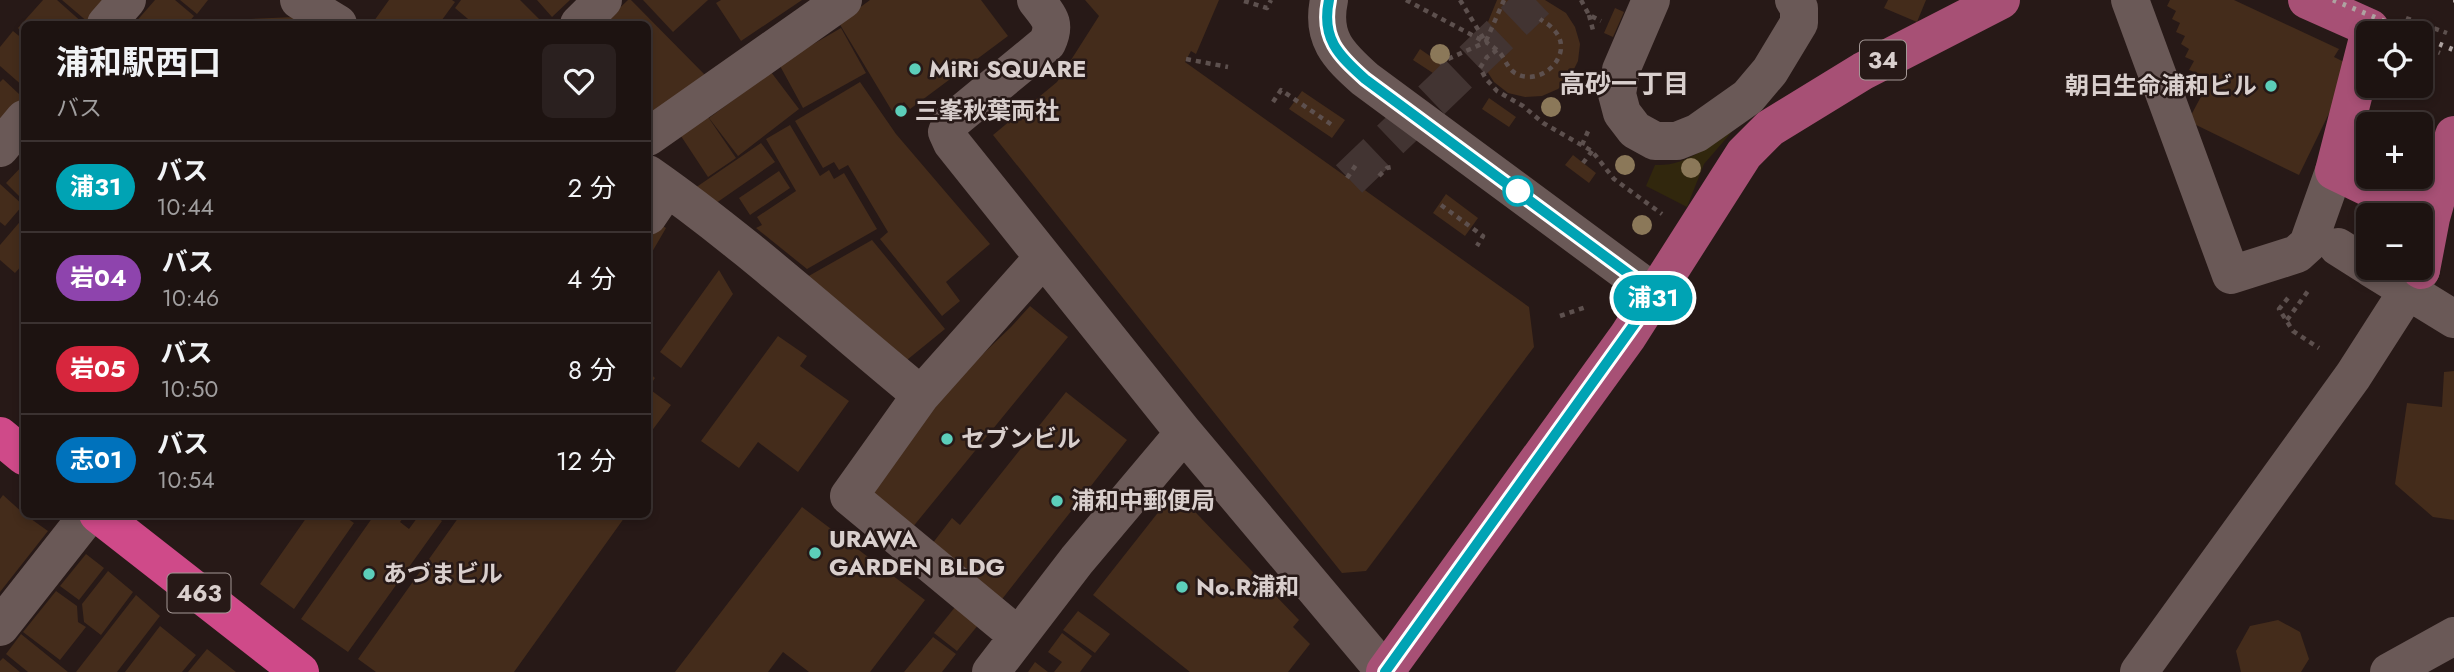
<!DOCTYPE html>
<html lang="ja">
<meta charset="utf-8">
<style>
:root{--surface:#1d1311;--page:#2a201f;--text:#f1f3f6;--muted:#a09e9f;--line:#3b3231}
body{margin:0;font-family:Jost,"Noto Sans JP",sans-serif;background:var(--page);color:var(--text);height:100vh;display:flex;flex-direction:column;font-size:26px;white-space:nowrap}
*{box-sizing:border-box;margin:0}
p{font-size:23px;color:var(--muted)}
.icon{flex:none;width:38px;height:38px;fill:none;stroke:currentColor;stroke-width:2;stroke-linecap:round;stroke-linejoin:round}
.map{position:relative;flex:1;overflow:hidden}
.details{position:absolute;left:21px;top:21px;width:630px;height:497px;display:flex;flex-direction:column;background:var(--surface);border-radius:10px;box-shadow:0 4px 10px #0003,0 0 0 2px var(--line)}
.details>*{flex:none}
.badge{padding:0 14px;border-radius:23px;font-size:24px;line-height:46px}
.buttons{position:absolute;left:2356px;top:21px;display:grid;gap:14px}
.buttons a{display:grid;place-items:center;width:77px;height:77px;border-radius:10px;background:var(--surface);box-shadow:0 4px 10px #0003,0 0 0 2px var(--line);font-size:35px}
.map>.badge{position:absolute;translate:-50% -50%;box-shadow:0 0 0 4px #fff}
.round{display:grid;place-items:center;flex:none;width:74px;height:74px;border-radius:10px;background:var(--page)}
.headline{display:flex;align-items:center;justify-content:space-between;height:119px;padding:0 35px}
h1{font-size:33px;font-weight:700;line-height:52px}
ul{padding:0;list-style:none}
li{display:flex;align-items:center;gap:21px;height:91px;padding:0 35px;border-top:2px solid var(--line)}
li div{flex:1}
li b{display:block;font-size:26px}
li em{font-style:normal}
li .badge{min-width:77px;font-weight:700;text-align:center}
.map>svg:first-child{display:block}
</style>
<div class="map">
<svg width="2454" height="672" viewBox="0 0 2454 672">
<rect width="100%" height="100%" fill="#271917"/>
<path fill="#31270d" d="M1736,127L1704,164L1687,207L1646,186L1655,165C1686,167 1711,144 1736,127Z"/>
<path fill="#442c1b" d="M43,0H57L84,24H24V34L18,28Z
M62,0H109L89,23Z
M155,0H175L194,16L187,24H134Z
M180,0H208L197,14Z
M389,0H452L455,2L439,24H379L374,21Z
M461,0H520L539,19L534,24H474L455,8Z
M537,0H570L552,17Z
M628,0H631L705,75L648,117V24H603Z
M643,0H708L673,32Z
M721,0H802L741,41L716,3Z
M870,0H981L1008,36L910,109L904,102L892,111L839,23Z
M1085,0H1219L1196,54L1191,51L1185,62L1529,307L1534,347L1366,571L1342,573L993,135L1057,82L1099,16Z
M1497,0H1545L1566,13L1575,27L1580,44L1578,61L1570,77L1558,89L1542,96L1525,97L1508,93L1494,82L1485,68L1481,51L1483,34Z
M1888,0H1926L1917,22L1884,8Z
M2170,0H2234L2339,49L2334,57L2352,66L2299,175L2188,121L2205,89L2195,84L2199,74L2189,70L2194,61L2185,57L2189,49L2181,44L2185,36L2176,32L2180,23L2172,19L2176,11L2167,6Z
M1615,8L1624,12L1613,37L1604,33Z
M295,17V24H203V21Z
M841,28L866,73L803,108L779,64Z
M13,31L24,40V87L0,66V47Z
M1420,49L1443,65L1436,75L1413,60Z
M771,72L799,109L738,156L709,118Z
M3,79L19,94L22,91L24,93V102L0,129V82Z
M860,82L896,134L990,244L946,282L960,301L942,316L880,239L888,232L848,165L839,170L834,162L823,168L795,121Z
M1302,91L1345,120L1332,138L1289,109Z
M1489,98L1516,117L1509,127L1482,109Z
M706,114L736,158L708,177L679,133Z
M790,125L820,176L829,170L834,179L844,173L877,229L807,269L756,228L762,225L757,217L796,191L766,139Z
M761,143L775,162L709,208L695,188Z
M1573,155L1596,173L1589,183L1565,165Z
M24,164V201L6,183Z
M779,171L790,188L750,215L739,198Z
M0,184L23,205L5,226L0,222Z
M1446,194L1478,218L1465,236L1433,213Z
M24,217V263L15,273L0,260V245Z
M648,217L666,228L648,259Z
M872,240L945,329L902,364L800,281Z
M719,270L733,294L681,368L660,352Z
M1030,306L1068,337L912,528L867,490L964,372L1011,327Z
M778,336L807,356L800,366L849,401L798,472L758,442L739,468L701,441Z
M2454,371V520L2433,517L2395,484L2407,403L2442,407L2444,372Z
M648,372L655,378L648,388L671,405L648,436Z
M1066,392L1127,440L999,603L932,544L952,518L960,525Z
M1175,491L1299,620L1293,627L1310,644L1288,672H1190L1093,595Z
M3,495L24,514L48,531L0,592V499Z
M802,507L925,600L870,672H809L783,652L768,672H675Z
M309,514H341L354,523L294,609L260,584Z
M375,514H406L400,522L409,529L420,514H433L442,521L348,652L301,619Z
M461,514H627L514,672H376L358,659Z
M86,554L104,568L79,600L60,586Z
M108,571L133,592L101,635L84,622L82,604Z
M56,591L77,606L78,622L86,627L60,660L23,632Z
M136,595L160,616L117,672H76Z
M960,601L983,619L957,651L934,633Z
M1078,611L1110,634L1095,653L1063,630Z
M2278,620L2300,632L2309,659L2301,672H2241L2236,651L2250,626Z
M160,626L196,655L182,672H125Z
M1062,633L1092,656L1080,672H1054L1062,662L1048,652Z
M21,634L68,672H28L6,654Z
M933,637L956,654L942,672H904Z
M207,649L236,672H188Z
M3,658L20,672H0V661Z
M1035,662L1048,672H1028Z"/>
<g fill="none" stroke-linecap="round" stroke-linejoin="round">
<path stroke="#423432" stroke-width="38" stroke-dasharray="38 19" stroke-linecap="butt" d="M1349,179L1536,0"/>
<path stroke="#5d504e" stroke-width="4.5" stroke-dasharray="5 5" stroke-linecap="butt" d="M1406,0L1485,42
M1460,0L1485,41
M1581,0L1589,15L1601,21
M1244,1L1267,8L1271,0
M1589,15L1594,34
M2406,18L2447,33
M1486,41L1504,0
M2420,45L2440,53
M1497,50L1487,57L1480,68L1486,79L1497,91L1523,106L1543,123L1592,151L1614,179L1662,214
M1186,59L1228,67
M1439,63L1486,42C1490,45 1495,48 1499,52C1505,58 1507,68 1515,73C1542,89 1577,52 1553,29C1550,25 1544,22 1540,19
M1273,102L1281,90L1335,127
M1582,145L1589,129
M1583,163L1592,151
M1379,176L1387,168L1392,167
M1347,178L1358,162
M1441,205L1483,236L1477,246
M2288,298L2279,309L2293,331L2319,348
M1560,316L1586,307
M2287,320L2308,291"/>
<path stroke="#6a5957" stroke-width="38" d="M299,0L338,24
M1036,0C1048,16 1057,22 1047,43L951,122L947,132L952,143L1184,433L1385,672
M1329,0C1321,38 1338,55 1365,79L1656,294
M1651,0L1621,70L1617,94L1622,113L1635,130L1655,141H1677L1697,133L1748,97L1770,71L1799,23V8L1794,0
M2130,0L2231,275L2297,254L2308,244L2334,171
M106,24L127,0
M579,24L603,0
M648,137L843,0
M0,148L24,119
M648,174C744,241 831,321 921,395L1043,258
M648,216L667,188
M2338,247L2368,266
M2371,268L2454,319
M921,395L849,496L1018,636
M0,627L89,514
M991,672L1077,560L1184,433
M2139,672L2353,376L2421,270
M2389,672L2454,636"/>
<path stroke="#a75075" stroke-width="38" d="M2307,0L2370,28L2369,33
M2368,38L2334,171L2431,218
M2421,270L2431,218L2454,135
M1385,672L1628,336L1744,154L1770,128L1863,71L2001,0"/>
<path stroke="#cf4a89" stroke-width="38" d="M0,436L24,456
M98,514L300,672"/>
<path stroke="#aea3a1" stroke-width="5" stroke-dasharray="3.5 7" stroke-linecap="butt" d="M2333,0L2413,33
M2453,0H2454
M2420,36L2454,50"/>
</g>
<g fill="#8b7859">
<circle cx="1440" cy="54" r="10"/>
<circle cx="1551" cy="107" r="10"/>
<circle cx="1625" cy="165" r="10"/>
<circle cx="1691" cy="168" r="10"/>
<circle cx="1642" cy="225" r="10"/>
</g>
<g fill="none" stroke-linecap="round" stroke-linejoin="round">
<g stroke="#fff" stroke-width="16">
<path id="line" d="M1329,0C1321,38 1338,55 1365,79L1656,294L1385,672"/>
</g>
<use href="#line" stroke="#00a3b4" stroke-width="10"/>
</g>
<g fill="#5cceba" stroke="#271917" stroke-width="2.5">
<circle cx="915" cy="69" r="7"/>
<circle cx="2271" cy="86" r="7"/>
<circle cx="901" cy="111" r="7"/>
<circle cx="947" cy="439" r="7"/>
<circle cx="1057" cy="501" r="7"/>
<circle cx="815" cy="553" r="7"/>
<circle cx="369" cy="574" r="7"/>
<circle cx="1182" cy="587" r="7"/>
</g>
<circle fill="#fff" stroke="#00a3b4" stroke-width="3.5" cx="1518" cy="191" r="14"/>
<g text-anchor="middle" stroke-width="5" stroke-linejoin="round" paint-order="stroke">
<g fill="#271917" stroke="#a49896" stroke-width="2">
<rect x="1860" y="40.5" width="46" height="39" rx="5"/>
<rect x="167.5" y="573.5" width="63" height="39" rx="5"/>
</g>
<g font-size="23" font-weight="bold" fill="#d9cfcd">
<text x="1883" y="68">34</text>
<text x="199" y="601">463</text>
</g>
<g font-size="24" font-weight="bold" fill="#d9cfcd" stroke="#271917" text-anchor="start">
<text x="929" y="77">MiRi SQUARE</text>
<text x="2257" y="94" text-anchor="end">朝日生命浦和ビル</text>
<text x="915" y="119">三峯秋葉両社</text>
<text x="961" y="447">セブンビル</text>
<text x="1071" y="509">浦和中郵便局</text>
<text x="829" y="547">URAWA<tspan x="829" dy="28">GARDEN BLDG</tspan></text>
<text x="383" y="582">あづまビル</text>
<text x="1196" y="595">No.R浦和</text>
</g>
<g font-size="26" font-weight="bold" fill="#d9cfcd" stroke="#271917">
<text x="1624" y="93">高砂一丁目</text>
</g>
</g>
</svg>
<div class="buttons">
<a><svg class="icon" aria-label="locate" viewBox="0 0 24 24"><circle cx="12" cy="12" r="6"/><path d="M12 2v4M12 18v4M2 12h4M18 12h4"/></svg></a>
<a>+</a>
<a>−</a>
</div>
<b class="badge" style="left:1653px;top:298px;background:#00a3b4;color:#fff">浦31</b>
<section class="details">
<div class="headline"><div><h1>浦和駅西口</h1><p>バス</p></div><a class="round"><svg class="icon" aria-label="heart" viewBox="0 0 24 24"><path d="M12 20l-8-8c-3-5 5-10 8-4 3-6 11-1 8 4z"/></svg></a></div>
<ul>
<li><span class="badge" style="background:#00a3b4;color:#fff">浦31</span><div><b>バス</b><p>10:44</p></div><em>2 分</em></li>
<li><span class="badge" style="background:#8e44ad;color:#fff">岩04</span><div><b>バス</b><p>10:46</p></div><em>4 分</em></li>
<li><span class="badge" style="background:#d7263d;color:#fff">岩05</span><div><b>バス</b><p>10:50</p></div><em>8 分</em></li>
<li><span class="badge" style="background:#0072bc;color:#fff">志01</span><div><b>バス</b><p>10:54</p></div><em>12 分</em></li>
</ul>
</section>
</div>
